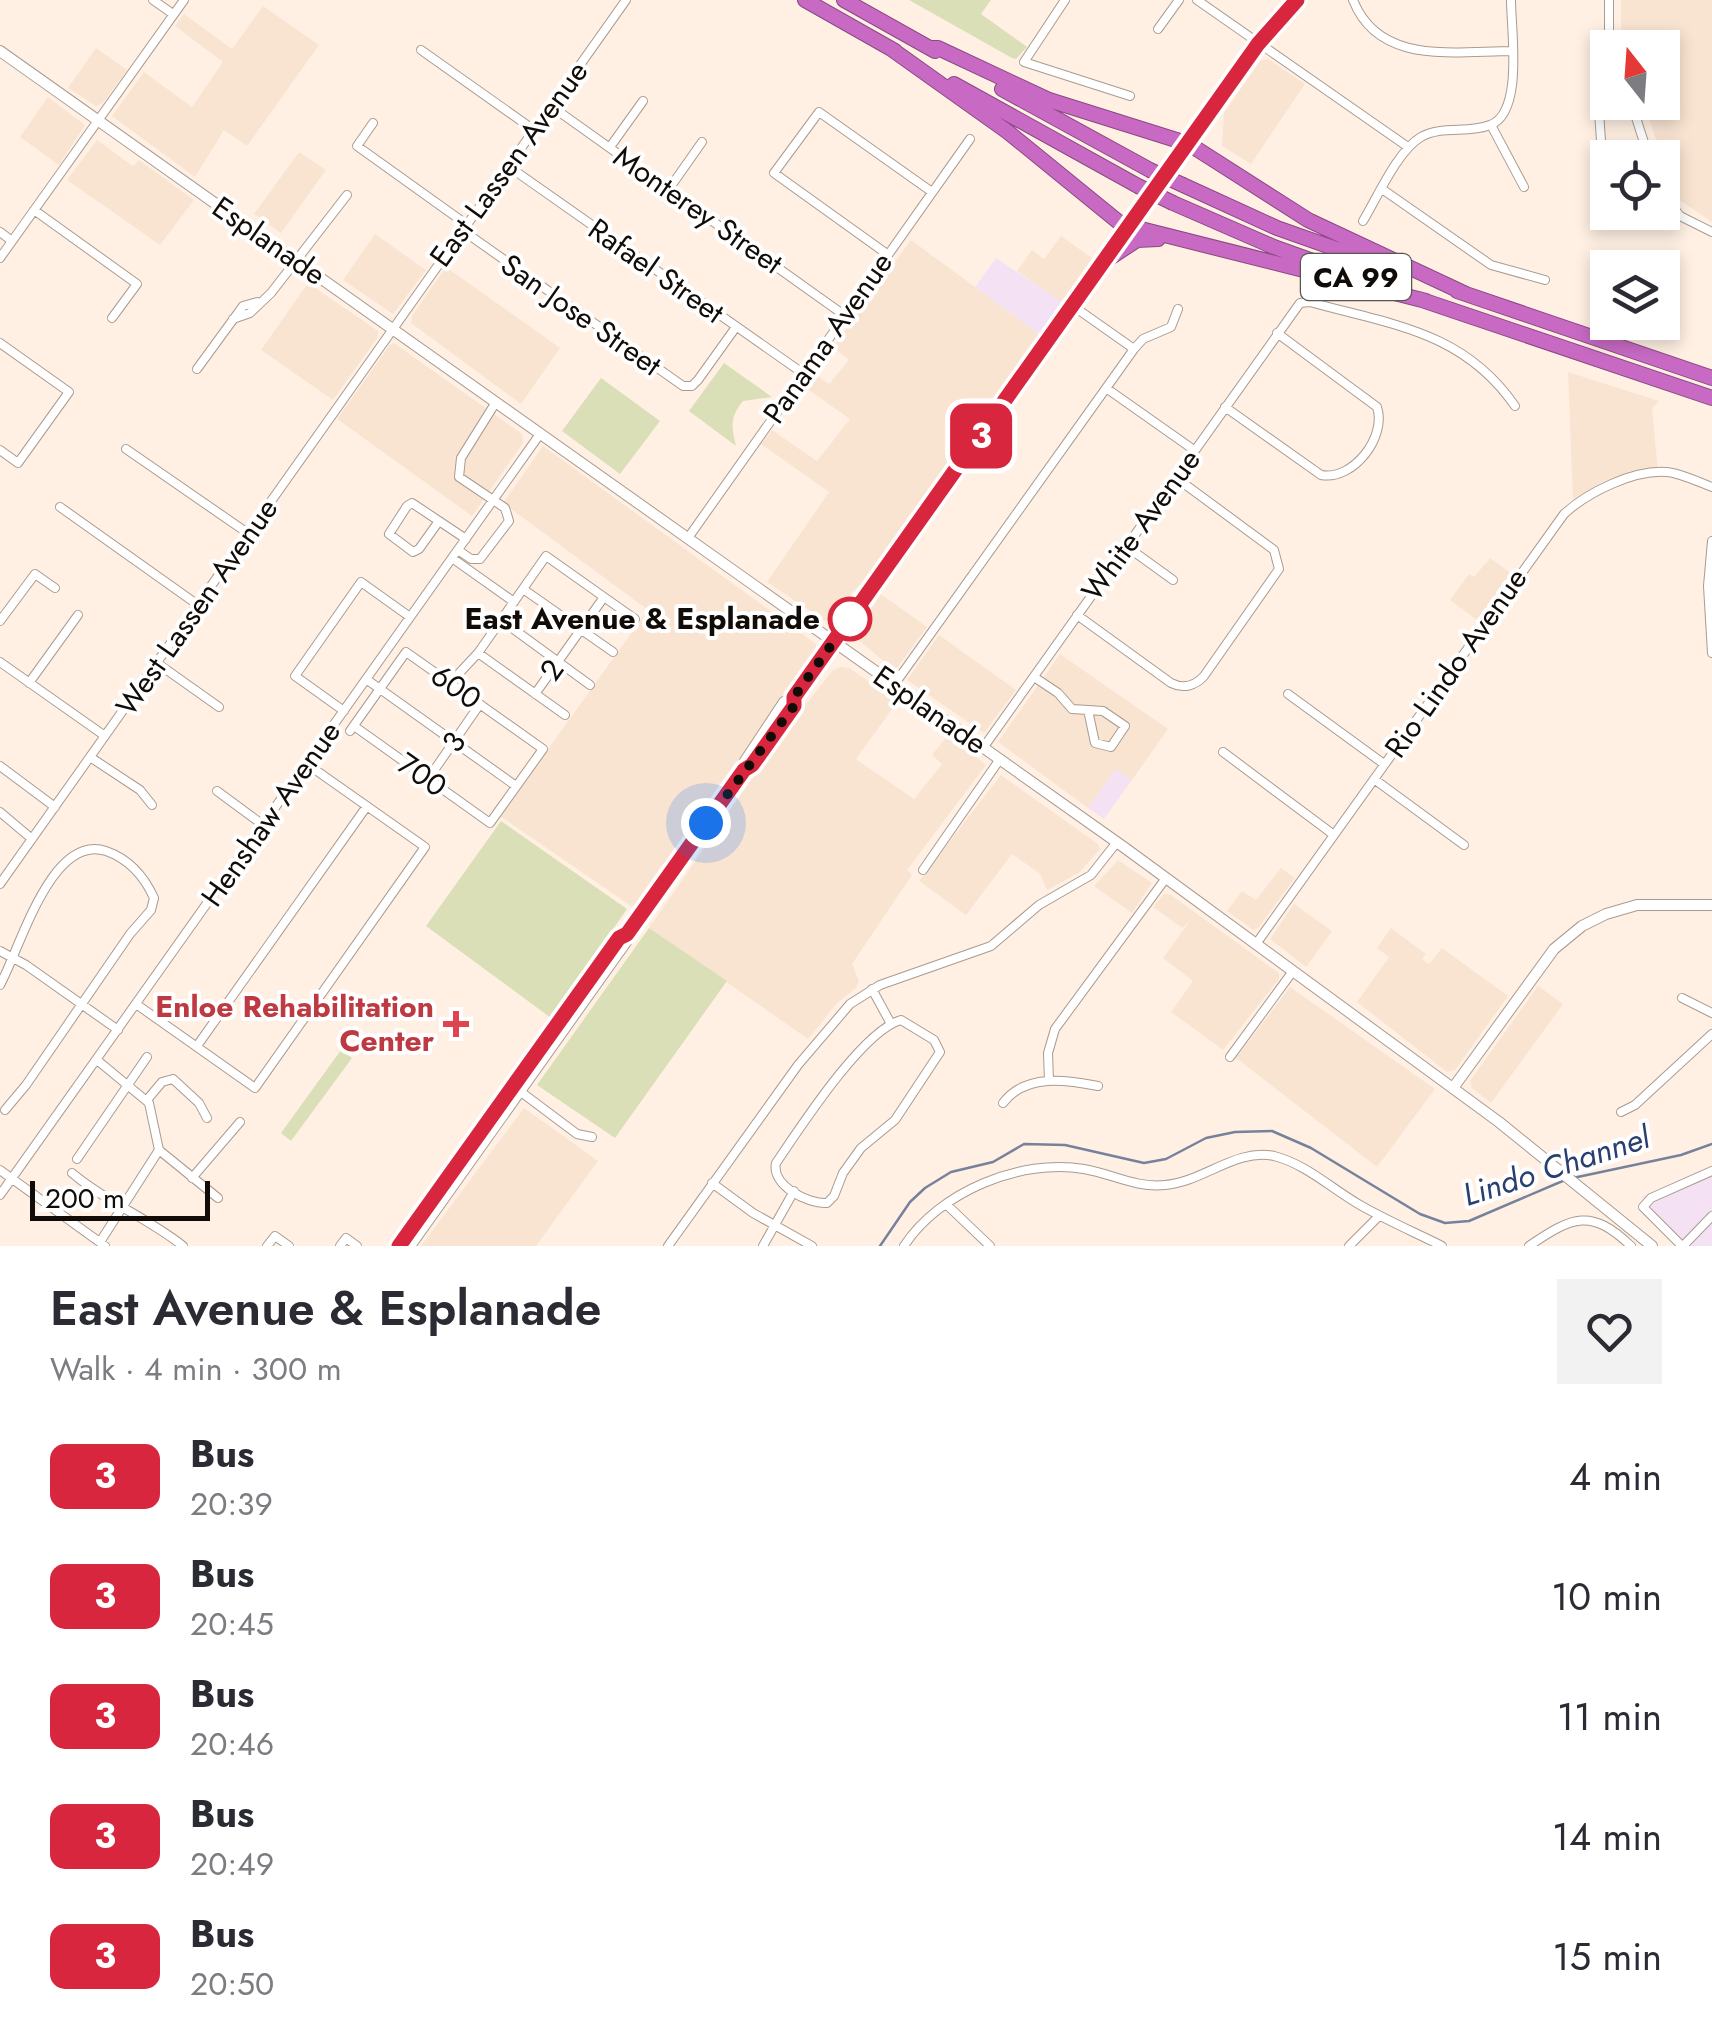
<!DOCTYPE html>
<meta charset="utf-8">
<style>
:root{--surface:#fff;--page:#f2f2f3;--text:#2b2b33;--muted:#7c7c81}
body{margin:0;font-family:Jost,sans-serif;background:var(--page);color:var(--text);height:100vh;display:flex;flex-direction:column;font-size:38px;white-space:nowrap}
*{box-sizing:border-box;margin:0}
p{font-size:32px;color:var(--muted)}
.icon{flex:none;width:55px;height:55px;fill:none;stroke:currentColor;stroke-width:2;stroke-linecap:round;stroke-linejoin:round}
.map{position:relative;height:1246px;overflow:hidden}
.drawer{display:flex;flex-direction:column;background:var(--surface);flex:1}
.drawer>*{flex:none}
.badge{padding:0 20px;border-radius:15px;font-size:35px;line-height:65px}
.needle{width:65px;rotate:343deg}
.fabs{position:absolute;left:1590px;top:30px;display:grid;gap:20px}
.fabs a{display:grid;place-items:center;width:90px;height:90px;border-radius:0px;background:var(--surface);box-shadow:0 5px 15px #0003;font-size:50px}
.scale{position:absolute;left:30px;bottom:25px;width:180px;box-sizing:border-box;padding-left:10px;border:5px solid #110c08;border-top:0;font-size:28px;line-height:35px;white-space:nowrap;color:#110c08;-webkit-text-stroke:8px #fff;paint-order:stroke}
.you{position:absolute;width:50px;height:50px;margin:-25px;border:8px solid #fff;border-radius:50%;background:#1a73e8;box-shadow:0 0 0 15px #1a73e833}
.map>.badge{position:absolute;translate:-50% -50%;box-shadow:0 0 0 5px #fff}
.round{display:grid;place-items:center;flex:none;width:105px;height:105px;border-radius:0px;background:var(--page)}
.head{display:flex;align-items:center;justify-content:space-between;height:170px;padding:0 50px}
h1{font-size:48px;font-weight:600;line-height:75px}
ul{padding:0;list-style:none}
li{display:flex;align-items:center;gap:30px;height:120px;padding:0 50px}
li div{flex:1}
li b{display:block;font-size:38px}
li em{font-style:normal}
li .badge{min-width:110px;font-weight:700;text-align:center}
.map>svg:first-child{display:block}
</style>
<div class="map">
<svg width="1712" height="1246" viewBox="0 0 1712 1246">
<rect width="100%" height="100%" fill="#fff0e3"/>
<path fill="#f9e4d2" d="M1621,0H1712V222L1675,197L1644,103L1662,102V48L1625,47L1621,36Z
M263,6L319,45L247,146L224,130L195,177L112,116L144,72L192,107L223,62L175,26L184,14L232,49Z
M96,48L127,70L103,103L96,106L68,88Z
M1268,59L1305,84L1251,164L1222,146L1224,113L1260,61Z
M48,97L85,125L59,165L20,137Z
M97,140L133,166L139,160L194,200L160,245L67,180Z
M299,152L326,170L281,233L254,214Z
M375,234L426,270L393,314L343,280Z
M1061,236L1096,261L1065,305L1017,271L1032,250L1044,259Z
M911,240L1042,336L864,582L852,592L833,619L825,621L767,582L829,492L761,444L772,430L817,461L850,419L803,386L813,373L829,384L849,360L833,347Z
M446,267L560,348L521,404L411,323L412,316Z
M308,283L378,331V337L333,400L261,350Z
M394,343L522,434L523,443L472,516L337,419L390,345Z
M1568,372L1659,401L1652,409L1658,470L1604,481L1573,500Z
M543,446L816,644L817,652L634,908L500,816L648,610L503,503Z
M1490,558L1511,573L1477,620L1450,600L1469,574L1474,577Z
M881,594L927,627L897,668L888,665L854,636Z
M939,635L1016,690L984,733L907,680Z
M1060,654L1168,729L1132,780L1116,770L1088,808L998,742Z
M841,667L849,668L898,701L856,759L914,799L942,764L932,755L948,735L986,765L907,870L912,875L852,964L859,981L856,988L837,1003L808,1039L649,928L712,837L720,832L728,813L795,718L833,670Z
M1001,775L1098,844L1100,849L1080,872L1047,890L1040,874L1012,854L966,915L919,881Z
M1118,860L1152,883L1132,913L1094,886Z
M1281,868L1295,878L1258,928L1253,930L1227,911L1242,891L1256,900Z
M1164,894L1171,895L1279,973V979L1223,1050L1171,1012L1193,981L1163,958L1190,921L1182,928L1153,907Z
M1294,904L1332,931L1306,967L1270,939Z
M1391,928L1426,954L1422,959L1429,964L1442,948L1508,996L1455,1070L1447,1072L1357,1002L1389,957L1377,948Z
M1538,986L1563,1004L1491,1103L1472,1088L1470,1081Z
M1290,987L1435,1089L1377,1167L1236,1058Z
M524,1108L598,1161L536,1246H421Z"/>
<path fill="#f4e2f4" d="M996,258L1062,302L1039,334L975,287Z
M1116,769L1132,780L1104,819L1088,808Z
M1712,1165V1246H1683L1647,1209L1642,1197Z"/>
<path fill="#dadfb8" d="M909,0H991L981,14L1027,47L1016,59L1012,58Z
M724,363L772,397L743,401C730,417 731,426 736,446L689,411Z
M601,378L660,421L620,474L562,431Z
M501,821L627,909L551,1018L426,926Z
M649,928L727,981L615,1138L537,1085Z
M341,1050L352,1058L291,1141L281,1133Z"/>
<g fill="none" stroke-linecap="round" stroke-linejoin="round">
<path stroke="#76829c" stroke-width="2.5" d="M1573,1178L1681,1155L1712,1144
M880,1246L910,1202L925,1188L951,1172L993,1162L1024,1144L1065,1145L1144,1163L1166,1159L1206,1138L1235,1132L1272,1131L1311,1148L1420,1214L1445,1223L1469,1221L1565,1180"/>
<g stroke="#a99b8f" stroke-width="10">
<path id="street" d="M153,0L173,14
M1065,0L1024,62L1130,96
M1197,0L1408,147
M1353,0C1379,66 1455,51 1512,51
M1609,0V33L1613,48
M1158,29L1179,0
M421,50L534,130
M1631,102L1649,158
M551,106L844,315
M373,123L357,146L466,224
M1491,125L1524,187
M610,147L643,101
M508,166L804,374
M1604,183L1599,112L1629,102
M669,189L702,142
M1382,189L1491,265L1545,280
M1662,193L1680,216L1712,232
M34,210L137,284L112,318
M1363,221C1377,198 1398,150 1421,137C1442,125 1468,134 1490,125C1524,113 1511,30 1511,0
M462,230L683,386H692L698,380L736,327
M0,232L12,241
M887,254L774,173L819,112L932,192
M0,258L184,0
M1073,306L1134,349
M233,319L250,313L271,293L347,195
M0,343L69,392L18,463L0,450
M197,369L243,306L257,302
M1106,388L1194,450
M1225,407L1321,475C1353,481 1387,437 1377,407L1277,333
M126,449L249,534
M412,503L439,521L419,549L413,552L389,534L407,506Z
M60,507L198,605
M439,521L466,539
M688,538L970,139
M1712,541L1708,586L1712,653
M1126,546L1173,580
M458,550L471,559H480L509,521L505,508L459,477L461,458L496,402
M452,558L514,602
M523,589L613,652
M1077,615L1171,683C1183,689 1195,686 1204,676L1279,569L1274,550L1175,477
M501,620L590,685
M0,621L35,574L55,588
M478,653L565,715
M0,662L105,736
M157,663L219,707
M1034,677L1058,693L1072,709L1088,710
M366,679L516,786
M29,683L78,615
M450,683L478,653L546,556L635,619
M894,685L1134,349L1143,339L1171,327L1178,309
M535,694L604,597
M1288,694L1384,764
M1088,710L1103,711L1125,726L1111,747L1095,743Z
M344,711L295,676L361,582L410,617
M350,731L406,652L543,749L490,823L354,726
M983,748L1300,303L1310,302C1392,325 1463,331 1515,406
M1223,752L1334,835
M90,757L140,790L152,805
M0,766L55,807
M428,779L480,704
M1374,779L1464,845
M217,791L263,825
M0,812L32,839
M923,870L1000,759
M0,884L626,0
M1256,944L1564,514C1588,492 1633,470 1666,472C1681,473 1698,482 1712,487
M0,951L26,965L118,1030
M0,985C20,949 51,833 106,851C129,859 144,876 154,898L151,910L130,934L26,1085L5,1110
M872,989L891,1024
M1682,998L1712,1013
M136,1004L255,1088L425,847L307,764
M901,1020L934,1040L940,1052L895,1120L861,1148L843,1173L834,1196L827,1203C807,1204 771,1185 776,1163C800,1128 862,1031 901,1020Z
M197,1046L367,806
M1230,1057L1293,971
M97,1060L149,1103L159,1150L100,1242
M1049,1081L1048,1053L1055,1029L1166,878
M517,1089L577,1134L592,1137
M147,1100L162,1082L173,1079L199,1103L207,1118
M1003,1103C1026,1073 1067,1080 1098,1086
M1621,1112L1635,1105L1712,1034
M159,1150L218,1198
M77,1159L147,1057
M0,1170L105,1246
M72,1173C106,1202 148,1218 183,1246
M192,1178L240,1122
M712,1183L753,1213L812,1246
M0,1195L540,434
M947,1205L990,1246
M267,1246L275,1236L289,1246
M340,1246L346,1238L357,1246
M668,1246L798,1065L850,1004L880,985L991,946L1039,905L1091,875L1117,842
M763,1246L794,1191
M904,1246C939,1192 1021,1158 1084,1169C1113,1174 1135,1188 1165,1185C1203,1182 1236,1148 1274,1156C1306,1164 1332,1189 1360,1205C1386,1220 1414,1232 1442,1246
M1349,1246L1379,1216
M1529,1246C1573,1216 1591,1208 1631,1246
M1682,1246L1643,1207L1651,1198L1712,1171
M1683,1246L1712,1216"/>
</g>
<g stroke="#a99b8f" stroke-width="12">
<path id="secondary" d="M0,51L1125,848L1499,1122L1652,1246
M745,770V761L784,702L794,697L826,653L1259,45L1298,0
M1453,1088L1554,949L1582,926L1606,914L1637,905H1712
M399,1246L619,938L627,934L745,770L752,765L794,706V697
M410,1246L626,942L627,934"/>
</g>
<g stroke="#884982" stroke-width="16">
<path id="highway" d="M805,0L895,51
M844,0L935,51
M890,48L1008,132L1121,224L1426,301
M930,48H938L1049,100L1189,144L1308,220L1466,294
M954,84L1138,186
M1002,89L1150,170
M1183,185L1277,228L1399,271
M1173,203L1274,247L1352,275
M1105,261L1137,240L1158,239
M1457,291L1712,378
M1419,299L1712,398"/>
</g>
<use href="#street" stroke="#fff" stroke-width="8"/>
<use href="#secondary" stroke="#fff" stroke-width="10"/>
<use href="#highway" stroke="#c86ac4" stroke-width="14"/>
<g stroke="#884982" stroke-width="16" stroke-linecap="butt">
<path id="highway-bridge" d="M1150,170L1183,185
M1138,186L1173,203"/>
</g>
<use href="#highway-bridge" stroke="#c86ac4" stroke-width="14"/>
</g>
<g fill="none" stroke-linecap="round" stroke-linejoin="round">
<g stroke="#fff" stroke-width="22">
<path id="line" d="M399,1246L619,938L627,934L744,770L752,765L794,706V697L1258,44L1297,0"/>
</g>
<use href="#line" stroke="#d7263d" stroke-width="15"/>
<path stroke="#110c08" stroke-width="10" stroke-dasharray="0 18" d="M706,823L794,706V697L855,612L850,619"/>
</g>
<circle fill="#fff" stroke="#d7263d" stroke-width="5" cx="850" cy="619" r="20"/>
<path fill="#e0444e" stroke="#fff" stroke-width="4" d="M451 1009h10v10h10v10h-10v10h-10v-10h-10v-10h10z"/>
<g text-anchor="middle" stroke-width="8" stroke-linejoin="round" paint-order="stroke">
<rect fill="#fff" stroke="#585552" stroke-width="2.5" x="1301" y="254" width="110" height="46" rx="8"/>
<g font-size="28" font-weight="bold" fill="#110c08">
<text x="1356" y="287">CA 99</text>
</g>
<g font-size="30" fill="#110c08" stroke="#fff">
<text transform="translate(509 164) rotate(-54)" y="10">East Lassen Avenue</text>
<text transform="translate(698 210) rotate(35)" y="10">Monterey Street</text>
<text transform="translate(269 241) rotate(35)" y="10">Esplanade</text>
<text transform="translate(656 271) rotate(35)" y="10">Rafael Street</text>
<text transform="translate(581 315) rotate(35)" y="10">San Jose Street</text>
<text transform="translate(828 338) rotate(-55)" y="10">Panama Avenue</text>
<text transform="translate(1141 525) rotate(-54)" y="10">White Avenue</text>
<text transform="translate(197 607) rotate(-55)" y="10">West Lassen Avenue</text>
<text transform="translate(1456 663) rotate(-55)" y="10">Rio Lindo Avenue</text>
<text transform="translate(552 670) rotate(-55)" y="10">2</text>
<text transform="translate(456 687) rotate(35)" y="10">600</text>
<text transform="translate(930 710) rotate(35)" y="10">Esplanade</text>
<text transform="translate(454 742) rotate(-55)" y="10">3</text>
<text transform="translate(422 775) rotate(35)" y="10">700</text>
<text transform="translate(271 814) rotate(-55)" y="10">Henshaw Avenue</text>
</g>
<g font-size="30" font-weight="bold" fill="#110c08" stroke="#fff" text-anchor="end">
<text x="820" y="629">East Avenue &amp; Esplanade</text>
</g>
<g font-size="30" font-weight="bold" fill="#be3a42" stroke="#fff" text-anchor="end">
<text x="434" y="1017">Enloe Rehabilitation<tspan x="434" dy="34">Center</tspan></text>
</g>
<g font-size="32" font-style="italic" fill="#283f70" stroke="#fff">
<text transform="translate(1556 1166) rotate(-18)" y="11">Lindo Channel</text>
</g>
</g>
</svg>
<div class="fabs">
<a><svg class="needle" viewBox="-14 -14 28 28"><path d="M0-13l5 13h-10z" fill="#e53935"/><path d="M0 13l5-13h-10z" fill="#7c7c81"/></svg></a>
<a><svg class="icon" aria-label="locate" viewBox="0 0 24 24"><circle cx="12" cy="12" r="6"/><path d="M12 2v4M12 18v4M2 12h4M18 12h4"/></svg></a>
<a><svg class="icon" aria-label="layers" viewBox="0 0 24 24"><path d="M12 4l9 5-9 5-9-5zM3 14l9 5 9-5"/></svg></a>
</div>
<div class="scale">200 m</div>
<div class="you" style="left:706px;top:823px"></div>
<b class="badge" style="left:981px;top:436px;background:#d7263d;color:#fff">3</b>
</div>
<section class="drawer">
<div class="head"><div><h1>East Avenue &amp; Esplanade</h1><p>Walk · 4 min · 300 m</p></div><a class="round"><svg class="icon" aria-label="heart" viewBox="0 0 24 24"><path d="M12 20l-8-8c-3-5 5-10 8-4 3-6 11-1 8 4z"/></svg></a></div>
<ul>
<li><span class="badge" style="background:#d7263d;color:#fff">3</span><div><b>Bus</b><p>20:39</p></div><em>4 min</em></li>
<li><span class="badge" style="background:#d7263d;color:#fff">3</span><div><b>Bus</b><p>20:45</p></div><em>10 min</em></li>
<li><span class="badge" style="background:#d7263d;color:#fff">3</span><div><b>Bus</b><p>20:46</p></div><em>11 min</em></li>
<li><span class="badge" style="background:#d7263d;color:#fff">3</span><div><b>Bus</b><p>20:49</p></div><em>14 min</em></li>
<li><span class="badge" style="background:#d7263d;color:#fff">3</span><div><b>Bus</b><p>20:50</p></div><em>15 min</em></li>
</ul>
</section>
